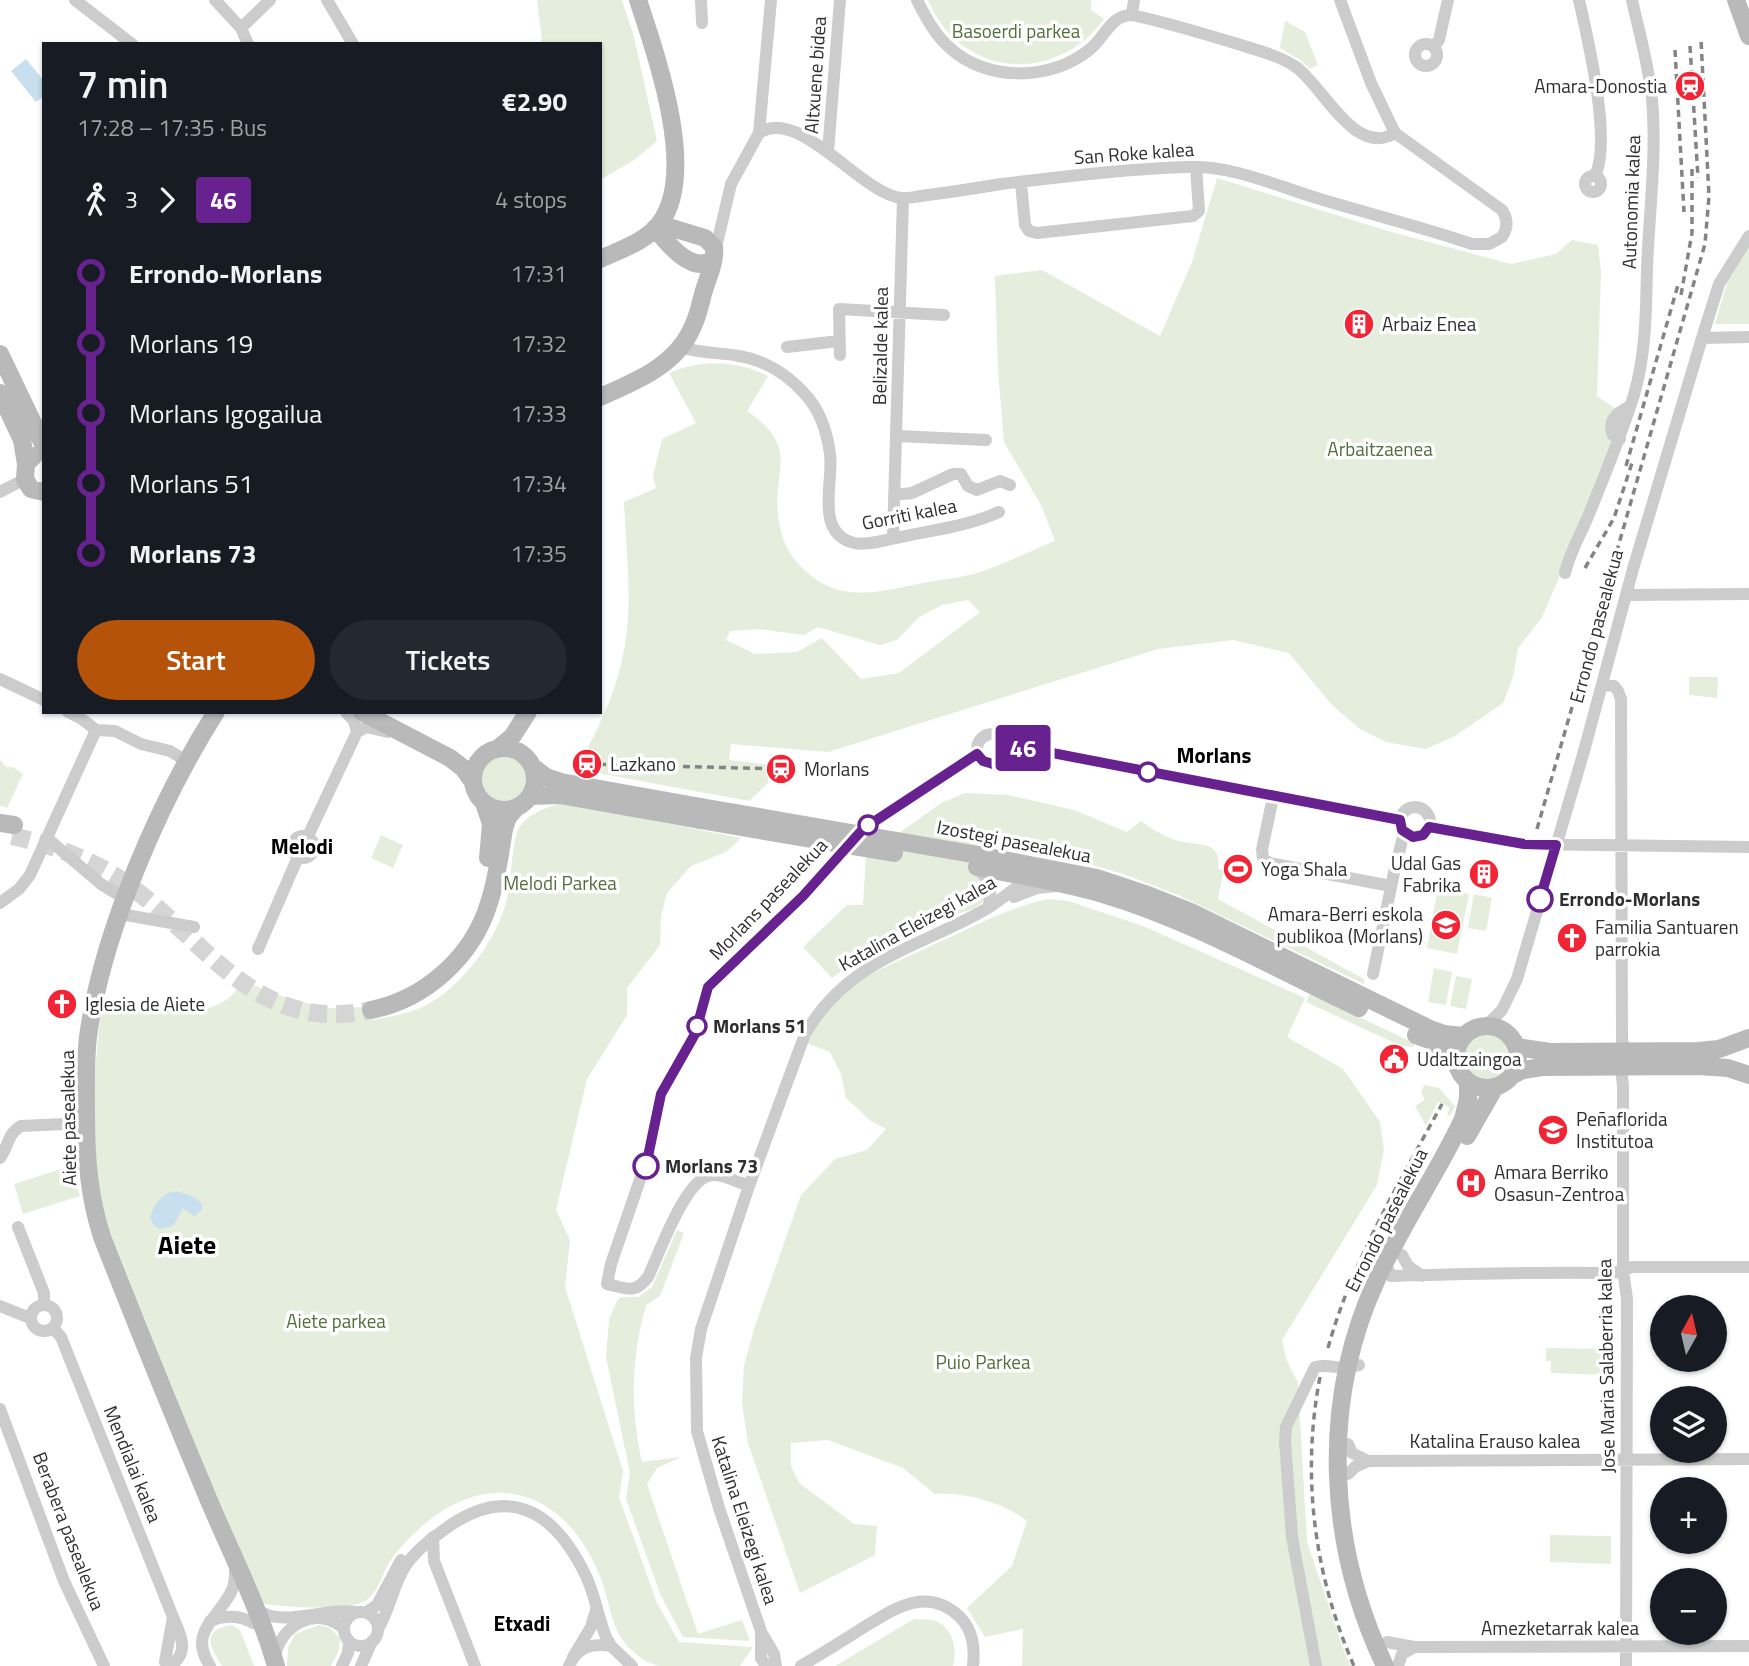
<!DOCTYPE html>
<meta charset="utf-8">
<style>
:root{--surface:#171b24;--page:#242831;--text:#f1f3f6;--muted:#9ea1a6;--accent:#b45309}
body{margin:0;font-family:"Titillium Web",sans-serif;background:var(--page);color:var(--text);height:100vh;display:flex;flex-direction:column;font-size:26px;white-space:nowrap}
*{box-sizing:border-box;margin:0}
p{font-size:23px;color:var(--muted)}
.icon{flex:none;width:38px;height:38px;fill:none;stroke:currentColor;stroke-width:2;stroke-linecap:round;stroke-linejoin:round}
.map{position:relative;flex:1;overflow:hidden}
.drawer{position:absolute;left:42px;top:42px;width:560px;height:672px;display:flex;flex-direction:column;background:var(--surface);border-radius:0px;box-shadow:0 2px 5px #0004}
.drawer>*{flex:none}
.badge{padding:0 14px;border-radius:5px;font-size:24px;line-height:46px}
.needle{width:46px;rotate:8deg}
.buttons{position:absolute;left:1650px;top:1295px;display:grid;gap:14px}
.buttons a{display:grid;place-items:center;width:77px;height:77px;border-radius:50%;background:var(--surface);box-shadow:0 2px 5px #0004;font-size:35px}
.map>.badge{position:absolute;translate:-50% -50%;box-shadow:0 0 0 4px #fff}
.legs{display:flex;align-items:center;gap:10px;height:77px;padding:0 35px;font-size:23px}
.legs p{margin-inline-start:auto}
.headline{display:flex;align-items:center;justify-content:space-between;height:119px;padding:0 35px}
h1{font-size:38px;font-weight:600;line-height:52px}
.button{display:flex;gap:14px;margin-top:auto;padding:14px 35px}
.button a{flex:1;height:80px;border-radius:42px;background:var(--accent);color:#fff;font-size:28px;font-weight:600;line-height:80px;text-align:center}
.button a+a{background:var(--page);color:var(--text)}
ul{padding:0 35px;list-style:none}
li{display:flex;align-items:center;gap:24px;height:70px;font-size:26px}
li i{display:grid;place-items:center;width:10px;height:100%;margin:0 9px;background:currentColor}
li i::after{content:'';width:18px;height:18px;margin:-9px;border:5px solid;border-radius:50%;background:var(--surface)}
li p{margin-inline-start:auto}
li:first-child i{background:linear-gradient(#0000 50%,currentColor 0)}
li:last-child i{background:linear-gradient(currentColor 50%,#0000 0)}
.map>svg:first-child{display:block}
</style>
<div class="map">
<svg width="1749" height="1666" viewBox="0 0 1749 1666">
<rect width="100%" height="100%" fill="#fff"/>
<path fill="#e5eddc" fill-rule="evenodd" d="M537,0H622L634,37L657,141L634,160L600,180V44H540L542,39Z
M928,0H1091V10L1104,19C1095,31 1085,41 1072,49C1017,82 952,59 928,0Z
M1285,21L1305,32L1318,65L1310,69L1302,61L1280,48Z
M1217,178L1388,231L1511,264L1556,254L1572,240L1598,245L1601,273L1597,396L1616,409L1613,443L1585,515L1568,546L1559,578L1541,619L1518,648L1513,677L1503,703L1455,736L1426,749L1386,742L1360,729L1332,705L1289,653L1233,640L1158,649L828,752L731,744L729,760L770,765L768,783L749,801L576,769C599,729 620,685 626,638C632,594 626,547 624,502L656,488L653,476L662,439L696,423L669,373C701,359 736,360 768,376L747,411C800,448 773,467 778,516C780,535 788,555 802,568C838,603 874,593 918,584C938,580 961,578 981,572C1006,563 1031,551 1055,541L1041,505L1004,442L998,370L995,276L1042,270L1160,336L1192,262ZM968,600L980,612L899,673L861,679L822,638L797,652L755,654L726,640L730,631L759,629L804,635L818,627L880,645L897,640L919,617L942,605Z
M1749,247V324H1715L1727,283Z
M1689,677H1718L1717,698L1689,695Z
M481 779a23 23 0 1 1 46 0a23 23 0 1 1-46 0Z
M0,760L6,767H13L23,774L7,808L0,805Z
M965,793L1008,795L1074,810L1127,832L1141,821C1151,828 1163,836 1175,840C1195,847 1223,838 1218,869L1224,870L1218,899L1364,979V984L1178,895L1129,876L1087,863L978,844L975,873L985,884C985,888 986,892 986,896C983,908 960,915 950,913L851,964L832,978L803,947L847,905H863L866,857L941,803Z
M563,803L741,838L726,852L691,866L667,893L661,916L660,945L627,988V1015L587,1079L556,1210L570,1240L565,1287L623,1471L619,1497L657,1603L679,1642L753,1647L740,1666C716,1666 682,1666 660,1666C652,1665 642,1659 636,1654C608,1631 612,1604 599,1574C584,1537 555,1500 513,1494C466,1486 419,1522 392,1558C383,1570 378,1596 363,1602C344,1611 285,1607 263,1604L106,1239L92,1151L95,1072L101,1009L209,1008C227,1002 234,995 243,980L271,993L324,1008L368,1007L370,1020C391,1017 414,1013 432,1002C466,980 497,939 507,899C511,882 512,845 518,830C526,814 547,807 563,803Z
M381,835L403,845L393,868L371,858Z
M1438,888L1469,894L1457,954L1427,948Z
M1474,894L1492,898L1486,931L1468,928Z
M1048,899L1068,901L1143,926L1305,998L1287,1037L1343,1069L1380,1122L1384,1150L1377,1185L1282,1340L1286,1359L1298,1383L1307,1542L1345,1654L1351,1666H1022L1023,1629L985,1637L967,1608L1012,1566L1027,1521C1002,1502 966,1492 935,1494L903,1468L828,1440L791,1443V1466L799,1483L854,1524L877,1526L875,1555L800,1593L748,1443L742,1404L744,1365L755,1326L801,1195L835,1159L867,1150L886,1129L871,1121L846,1098L841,1074L830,1052L807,1043C815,1027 825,1011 838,999C865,972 904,959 937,943C973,927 1009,907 1048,899Z
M1434,968L1452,972L1446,1005L1428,1002Z
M1456,976L1472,979L1466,1009L1450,1006Z
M1310,994L1414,1043V1047L1401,1046L1306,1002Z
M1463 1057a24 24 0 1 1 48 0a24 24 0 1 1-48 0Z
M1424,1085L1439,1088L1455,1106L1450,1116L1447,1115L1450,1108L1438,1102L1426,1126L1415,1106L1425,1100L1421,1092Z
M70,1166L80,1196L23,1214L14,1184Z
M677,1230L684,1233L660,1296L646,1305C631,1359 630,1408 642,1462L681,1457L657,1468L647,1484L698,1634L742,1620L750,1641L683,1637L661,1596L626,1499L630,1473L606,1357L609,1320L617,1301L621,1297H638L652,1287Z
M1546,1348L1608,1349L1609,1375L1551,1373V1361H1546Z
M1550,1535L1611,1536V1564L1550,1562Z
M914,1619C920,1619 926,1619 931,1620C952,1623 958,1649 953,1666H835Z
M232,1625L240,1630L254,1666H222C209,1646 201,1630 232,1625Z
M319,1625L330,1628L340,1638L339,1650L331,1666H287L288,1648L295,1634Z"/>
<path fill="#c7dfee" d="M26,59L44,81V96L36,102L11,71Z
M176,1191L194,1197L202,1204V1210L194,1216L183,1208L173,1226L160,1229L154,1226L150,1217C155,1204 161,1193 176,1191Z"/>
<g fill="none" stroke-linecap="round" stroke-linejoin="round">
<path stroke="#d5d5d5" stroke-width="18" stroke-dasharray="18 9" stroke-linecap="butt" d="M12,836C54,845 95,861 130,886C208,943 258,1035 371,1010"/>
<path stroke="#ccc" stroke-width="12" d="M75,0L132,44
M215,0L241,28L248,44
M327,0L353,44
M701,0L702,23
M917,0C926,18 935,35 950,48C987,82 1051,81 1089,50C1105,38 1110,15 1132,15C1169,23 1205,34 1241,45C1260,51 1280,56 1296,67C1323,86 1355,158 1395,133
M1579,0C1588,39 1612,141 1595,176
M1132,15L1134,0
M241,28L270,0
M1415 55a11 11 0 1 1 22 0a11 11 0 1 1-22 0Z
M1434,46L1439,40L1448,0
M759,133L771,0
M828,152L840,0
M1585 184a8 8 0 1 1 16 0a8 8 0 1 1-16 0Z
M1021,183L1025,225L1029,231L1037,233L1193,216L1199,211L1196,167
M715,252L731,184L759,133C799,106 860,193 901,198C909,199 919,196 928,195C952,192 977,188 1001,184C1062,177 1125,169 1186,167C1233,165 1276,186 1320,199C1370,214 1422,227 1472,244H1489L1502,237C1508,228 1508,219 1502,210L1395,133L1371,83L1340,0
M1702,338L1749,337
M681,347C701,354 719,352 739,356C763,360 786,373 803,392C819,408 827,431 830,454C834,482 814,533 854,543C868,546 887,539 901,537C934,530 968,526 999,512
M787,347L839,341
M840,355L839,309L944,315
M897,436L986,440
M1620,439L1613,435C1607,420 1617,413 1630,406
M0,492L25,479
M894,495L912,493L953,474H961L968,486L977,490L1000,481L1010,485
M893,538L903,199
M1565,573C1570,552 1581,534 1589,514C1605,475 1621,436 1634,395C1646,354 1646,311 1647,269C1649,212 1657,156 1652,99C1649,66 1639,32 1632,0
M1626,595L1749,594
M0,679L44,700
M1602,685L1614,686L1618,691L1621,699L1622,1042L1626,1048L1632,1051
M68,712L82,719L96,730L115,731L141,744L170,751L188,762
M346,712L354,721L357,732L366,727L388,732
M977 749a15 15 0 1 1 30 0a15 15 0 1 1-30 0Z
M1007,746L1400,820
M1273,797L1262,850L1263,858L1269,863L1391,886
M1400 822a15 15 0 1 1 30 0a15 15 0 1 1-30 0Z
M1429,827L1524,844L1749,847
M292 847a11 11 0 1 1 22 0a11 11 0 1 1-22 0Z
M308,836L357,732
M48,839L101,884L124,898
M977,868C991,882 993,889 988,908
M1014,897L1037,888L1057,886
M0,903L19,889L30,875L96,730
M120,914L194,927
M258,949L298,857
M1373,974L1395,868L1404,833
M1486,1026L1502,1010L1517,979L1584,751L1633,569L1702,338L1719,284L1749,236
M1621,1067L1623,1086V1270L1627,1299L1626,1666
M0,1158C9,1146 7,1134 21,1126L86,1123
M749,1186C738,1182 720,1172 708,1176C684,1183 659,1254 648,1277C634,1295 627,1288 607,1284L611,1264L645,1165L661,1094L695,1034L708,987L803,896L863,829L977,754
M18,1227L44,1293V1305
M1402,1255L1408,1266L1422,1276
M1385,1264L1391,1276C1461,1274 1531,1272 1601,1273L1618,1272L1632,1267H1749
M31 1318a13 13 0 1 1 26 0a13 13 0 1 1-26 0Z
M0,1306L30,1318
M53,1328L61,1337L173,1617C179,1632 189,1649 175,1662H165L173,1617
M0,1409L64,1581L104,1666
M1348,1444L1352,1453L1368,1461L1749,1459
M1348,1474L1355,1467L1368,1461
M433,1537L434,1561L475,1666
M257,1609C281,1629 325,1607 355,1612
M344 1629a17 17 0 1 1 34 0a17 17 0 1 1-34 0Z
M367,1612L377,1605L401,1560
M210,1621C224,1615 240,1615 253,1623
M378,1629C390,1610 393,1584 406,1565C415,1552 428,1541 441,1532C505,1483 553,1507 586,1576C595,1595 598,1617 606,1637L611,1646L632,1666
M763,1635L774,1654L776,1666
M1387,1642L1414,1647L1749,1646
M275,1657C280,1625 317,1605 343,1628
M573,1657L591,1627L596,1610
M210,1666C188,1632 217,1620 231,1592C236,1584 235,1575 235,1565
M342,1666L348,1653L349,1641
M361,1666L372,1641
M569,1666C577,1647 591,1643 611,1646
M766,1666L761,1658V1631L719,1508L697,1431L696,1358L701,1329L749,1186L805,1034C848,959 919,948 988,908C1004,898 1020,882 1038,876
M801,1666C821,1654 841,1642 861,1629C893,1610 925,1585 959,1616C973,1630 975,1647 973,1666
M1316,1666L1292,1537L1285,1441L1286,1427L1315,1367C1333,1363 1339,1372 1359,1365
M1398,1666L1402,1654L1414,1647"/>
<path stroke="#b9b9b9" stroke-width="18" d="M1736,0L1749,36
M655,228C667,243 693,276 713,259
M600,259C620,250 647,241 660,223C698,172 656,55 638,0
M0,354L44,446
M0,393L22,440L26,464
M600,397C637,381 677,365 693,326C698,316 700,305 703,294C707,279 716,262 714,247L705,238L659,224
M34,456L26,464L25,479L31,489L44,492
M216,712C160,800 102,933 88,1037C85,1063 86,1090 86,1116C86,1158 89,1197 102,1237C137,1326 173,1415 210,1503C233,1557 260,1610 276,1666
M362,712L450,758L463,768L473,782
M473 779a31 31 0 1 1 62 0a31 31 0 1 1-62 0Z
M497,749L512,737L528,712
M533,767L546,777L561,782L701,807
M530,796L560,795L700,820
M484,803L491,824L488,858
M0,823L14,825
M978,855L1097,878L1148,895L1191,912L1430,1029L1444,1034L1463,1036
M977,867C1019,875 1062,882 1103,894C1191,920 1276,969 1359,1008
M371,1010C426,999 473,956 489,903C497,879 500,854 504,829L508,817L516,808
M1456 1057a31 31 0 1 1 62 0a31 31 0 1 1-62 0Z
M1416,1035L1432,1041L1456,1059
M1517,1047L1550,1052L1698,1051L1719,1049L1749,1038
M1513,1075L1523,1070L1542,1067L1698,1066L1728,1068L1749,1075
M1467,1136L1495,1087
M1385,1666C1327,1544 1320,1402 1377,1279C1402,1224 1437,1174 1463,1119L1468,1099V1082"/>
<path stroke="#848484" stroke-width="3.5" stroke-dasharray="7 5" stroke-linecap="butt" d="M1690,46L1698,178
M1675,50L1684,212
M1681,295L1692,233V167
M1626,466L1678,285
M1585,568L1614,518L1633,460
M587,764L781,769
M1537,829L1705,244L1709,196L1701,40
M1328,1348C1352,1261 1399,1183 1442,1104
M1320,1377C1301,1475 1314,1575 1354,1666"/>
<path stroke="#b9b9b9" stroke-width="18" d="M701,807L978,855
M700,820L894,853"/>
</g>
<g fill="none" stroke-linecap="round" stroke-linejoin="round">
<g stroke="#fff" stroke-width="16">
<path id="line-1" d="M646,1166L661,1094L695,1034L708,987L803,896L863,829L977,754L983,761L993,764L1003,759L1007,746L1021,747L1400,820L1402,830L1413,837L1423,835L1429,827L1524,844L1556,845L1540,899"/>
</g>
<use href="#line-1" stroke="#672290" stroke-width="10"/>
</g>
<defs>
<g id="station-disc" transform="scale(1.575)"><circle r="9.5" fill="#f22536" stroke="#fff"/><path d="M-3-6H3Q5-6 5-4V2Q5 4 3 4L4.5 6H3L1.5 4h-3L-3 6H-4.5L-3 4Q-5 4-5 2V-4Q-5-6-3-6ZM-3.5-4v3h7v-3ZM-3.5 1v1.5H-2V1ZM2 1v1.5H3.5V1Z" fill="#fff"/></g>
<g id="building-disc" transform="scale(1.575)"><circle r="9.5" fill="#f22536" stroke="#fff"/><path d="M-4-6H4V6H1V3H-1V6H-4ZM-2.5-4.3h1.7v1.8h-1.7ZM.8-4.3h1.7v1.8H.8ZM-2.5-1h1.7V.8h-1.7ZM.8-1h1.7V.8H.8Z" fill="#fff"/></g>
<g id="stadium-disc" transform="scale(1.575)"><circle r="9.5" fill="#f22536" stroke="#fff"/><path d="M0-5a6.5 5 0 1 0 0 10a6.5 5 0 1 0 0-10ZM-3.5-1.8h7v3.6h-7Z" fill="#fff"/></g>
<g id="school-disc" transform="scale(1.575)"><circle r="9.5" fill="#f22536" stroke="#fff"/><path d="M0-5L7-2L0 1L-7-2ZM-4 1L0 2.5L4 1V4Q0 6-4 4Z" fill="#fff"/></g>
<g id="church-disc" transform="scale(1.575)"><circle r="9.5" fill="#f22536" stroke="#fff"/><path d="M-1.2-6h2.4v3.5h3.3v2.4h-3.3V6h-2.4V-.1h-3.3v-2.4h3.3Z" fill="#fff"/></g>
<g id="civic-disc" transform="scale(1.575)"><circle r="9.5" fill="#f22536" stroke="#fff"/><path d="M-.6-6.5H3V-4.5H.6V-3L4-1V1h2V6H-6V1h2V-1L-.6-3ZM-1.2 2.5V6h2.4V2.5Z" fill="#fff"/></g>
<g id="hospital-disc" transform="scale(1.575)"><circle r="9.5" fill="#f22536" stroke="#fff"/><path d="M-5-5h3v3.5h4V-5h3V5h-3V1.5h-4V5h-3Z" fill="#fff"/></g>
</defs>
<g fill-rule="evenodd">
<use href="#station-disc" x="1690" y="86"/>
<use href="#building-disc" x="1359" y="324"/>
<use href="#station-disc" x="587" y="764"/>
<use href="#station-disc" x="781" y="769"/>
<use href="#stadium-disc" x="1238" y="869"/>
<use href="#building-disc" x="1484" y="874"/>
<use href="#school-disc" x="1446" y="925"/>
<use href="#church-disc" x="1572" y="938"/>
<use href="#church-disc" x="62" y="1004"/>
<use href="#civic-disc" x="1394" y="1059"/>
<use href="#school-disc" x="1553" y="1130"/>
<use href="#hospital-disc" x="1471" y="1183"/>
</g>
<g fill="#fff" stroke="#672290" stroke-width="3.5">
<circle cx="1148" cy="772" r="9"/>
<circle cx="868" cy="825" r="9"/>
<circle cx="1540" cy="899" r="12"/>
<circle cx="697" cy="1026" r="9"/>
<circle cx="646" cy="1166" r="12"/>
</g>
<g text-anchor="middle" stroke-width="7" stroke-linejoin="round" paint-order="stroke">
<g font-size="19" fill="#526e39" stroke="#fff">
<text x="1016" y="38">Basoerdi parkea</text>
<text x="1380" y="456">Arbaitzaenea</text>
<text x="560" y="890">Melodi Parkea</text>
<text x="336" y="1328">Aiete parkea</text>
<text x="983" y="1369">Puio Parkea</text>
</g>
<g font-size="19" fill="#2f2f2f" stroke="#fff">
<text transform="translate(815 75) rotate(-86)" y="7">Altxuene bidea</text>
<text transform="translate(1134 153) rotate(-4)" y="7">San Roke kalea</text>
<text transform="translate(1631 202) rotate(-88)" y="7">Autonomia kalea</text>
<text transform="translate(880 346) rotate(-89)" y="7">Belizalde kalea</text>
<text transform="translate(909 514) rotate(-11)" y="7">Gorriti kalea</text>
<text transform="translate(1596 626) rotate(-75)" y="7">Errondo pasealekua</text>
<text transform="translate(1014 841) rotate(11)" y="7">Izostegi pasealekua</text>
<text transform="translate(768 899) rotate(-46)" y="7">Morlans pasealekua</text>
<text transform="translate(917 923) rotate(-29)" y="7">Katalina Eleizegi kalea</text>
<text transform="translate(68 1118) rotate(-91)" y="7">Aiete pasealekua</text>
<text transform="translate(1386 1220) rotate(-63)" y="7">Errondo pasealekua</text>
<text transform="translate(1606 1366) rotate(-91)" y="7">Jose Maria Salaberria kalea</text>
<text x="1495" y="1448">Katalina Erauso kalea</text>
<text transform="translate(133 1464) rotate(68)" y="7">Mendialai kalea</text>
<text transform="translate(745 1520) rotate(72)" y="7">Katalina Eleizegi kalea</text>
<text transform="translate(69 1531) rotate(69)" y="7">Berabera pasealekua</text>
<text x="1560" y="1635">Amezketarrak kalea</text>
</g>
<g font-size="19" fill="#2f2f2f" stroke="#fff" text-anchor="start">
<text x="1667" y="93" text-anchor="end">Amara-Donostia</text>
<text x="1382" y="331">Arbaiz Enea</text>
<text x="610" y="771">Lazkano</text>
<text x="804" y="776">Morlans</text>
<text x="1461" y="870" text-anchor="end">Udal Gas<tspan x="1461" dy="22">Fabrika</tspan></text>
<text x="1261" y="876">Yoga Shala</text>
<text x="1423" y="921" text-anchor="end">Amara-Berri eskola<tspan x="1423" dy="22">publikoa (Morlans)</tspan></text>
<text x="1595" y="934">Familia Santuaren<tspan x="1595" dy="22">parrokia</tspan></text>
<text x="85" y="1011">Iglesia de Aiete</text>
<text x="1417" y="1066">Udaltzaingoa</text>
<text x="1576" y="1126">Peñaflorida<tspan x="1576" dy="22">Institutoa</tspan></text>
<text x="1494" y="1179">Amara Berriko<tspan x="1494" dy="22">Osasun-Zentroa</tspan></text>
</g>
<g font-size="19" font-weight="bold" fill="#2f2f2f" stroke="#fff" text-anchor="start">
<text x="1559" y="906">Errondo-Morlans</text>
<text x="713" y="1033">Morlans 51</text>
<text x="665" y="1173">Morlans 73</text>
</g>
<g font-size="21" font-weight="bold" fill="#000" stroke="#fff">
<text x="1214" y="763">Morlans</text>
<text x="302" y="854">Melodi</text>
<text x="522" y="1631">Etxadi</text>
</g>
<g font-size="26" font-weight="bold" fill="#000" stroke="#fff">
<text x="187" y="1254">Aiete</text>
</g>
</g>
</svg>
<div class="buttons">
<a><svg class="needle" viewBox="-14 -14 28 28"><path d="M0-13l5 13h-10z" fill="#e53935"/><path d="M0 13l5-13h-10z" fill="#9ea1a6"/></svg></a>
<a><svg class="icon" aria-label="layers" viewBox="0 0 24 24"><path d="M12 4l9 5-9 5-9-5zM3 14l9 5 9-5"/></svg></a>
<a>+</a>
<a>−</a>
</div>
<b class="badge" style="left:1023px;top:748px;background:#672290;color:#fff">46</b>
<section class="drawer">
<div class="headline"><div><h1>7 min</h1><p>17:28 – 17:35 · Bus</p></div><b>€2.90</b></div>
<div class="legs"><svg class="icon" aria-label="walk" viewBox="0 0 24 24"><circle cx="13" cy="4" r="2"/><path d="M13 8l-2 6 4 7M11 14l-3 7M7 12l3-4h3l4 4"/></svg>3<svg class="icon" aria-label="forward" viewBox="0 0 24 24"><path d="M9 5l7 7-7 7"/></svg><b class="badge" style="background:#672290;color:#fff">46</b><p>4 stops</p></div>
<ul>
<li><i style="color:#672290"></i><b>Errondo-Morlans</b><p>17:31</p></li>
<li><i style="color:#672290"></i><span>Morlans 19</span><p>17:32</p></li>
<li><i style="color:#672290"></i><span>Morlans Igogailua</span><p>17:33</p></li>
<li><i style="color:#672290"></i><span>Morlans 51</span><p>17:34</p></li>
<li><i style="color:#672290"></i><b>Morlans 73</b><p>17:35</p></li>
</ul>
<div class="button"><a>Start</a><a>Tickets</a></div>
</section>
</div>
